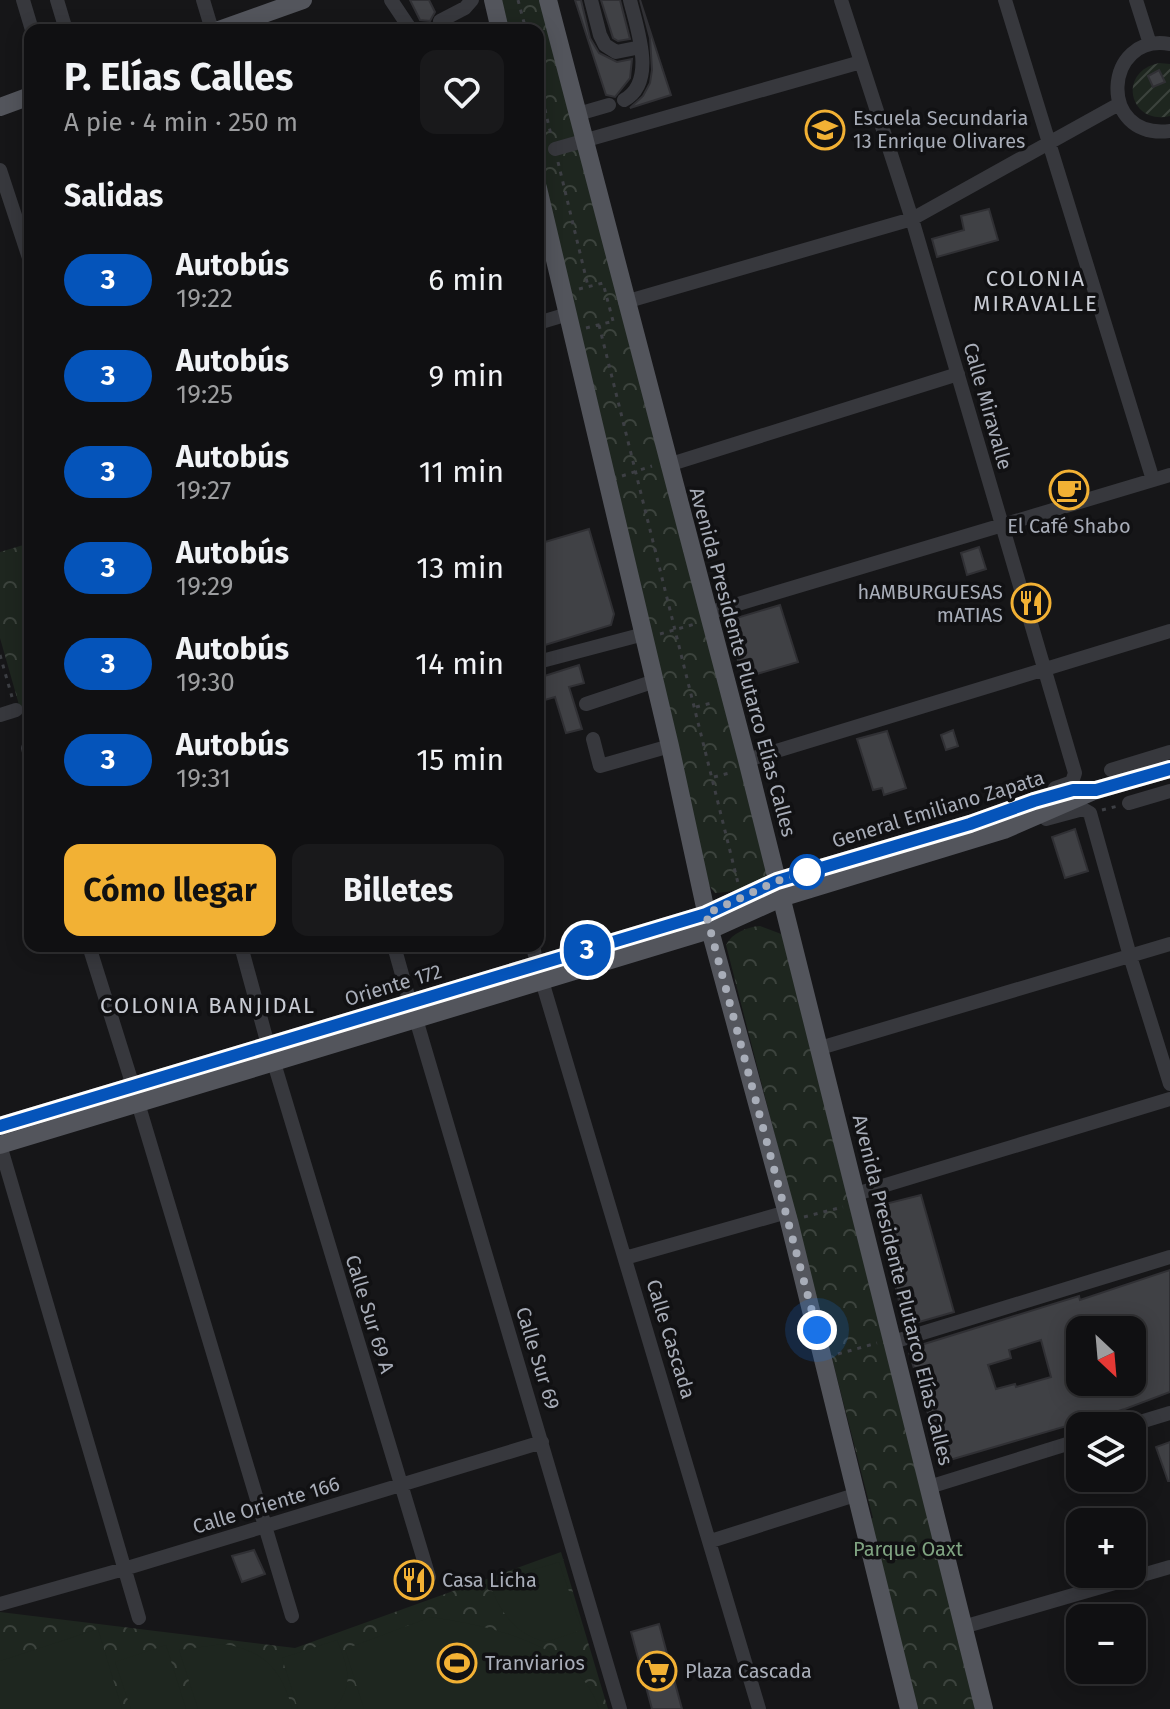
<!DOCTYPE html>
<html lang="es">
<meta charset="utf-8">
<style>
:root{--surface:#101012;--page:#19191b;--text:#f1f3f6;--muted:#9c9d9f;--line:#303032;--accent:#f2b134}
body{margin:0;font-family:"Fira Sans",sans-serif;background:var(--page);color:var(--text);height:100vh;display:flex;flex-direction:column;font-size:30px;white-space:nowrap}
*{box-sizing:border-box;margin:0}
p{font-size:26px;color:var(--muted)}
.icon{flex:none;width:44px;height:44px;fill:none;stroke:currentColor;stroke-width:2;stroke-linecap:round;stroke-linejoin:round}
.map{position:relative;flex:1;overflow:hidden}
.side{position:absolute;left:24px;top:24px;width:520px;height:928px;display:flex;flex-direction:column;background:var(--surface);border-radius:16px;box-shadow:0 4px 20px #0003,0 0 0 2px var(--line)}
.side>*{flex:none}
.badge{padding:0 16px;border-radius:26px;font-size:28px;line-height:52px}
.needle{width:52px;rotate:154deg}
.fabs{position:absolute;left:1066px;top:1316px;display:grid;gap:16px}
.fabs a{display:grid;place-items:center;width:80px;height:80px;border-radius:16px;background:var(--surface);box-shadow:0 4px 20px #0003,0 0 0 2px var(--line);font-size:40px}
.you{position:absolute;width:40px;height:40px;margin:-20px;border:6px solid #fff;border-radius:50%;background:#1a73e8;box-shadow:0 0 0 12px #1a73e833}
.map>.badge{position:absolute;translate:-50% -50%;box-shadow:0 0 0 4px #fff}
h2{padding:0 40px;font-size:30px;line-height:72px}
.round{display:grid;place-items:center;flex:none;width:84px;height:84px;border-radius:16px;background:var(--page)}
.overview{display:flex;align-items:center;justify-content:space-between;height:136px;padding:0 40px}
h1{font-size:38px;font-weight:700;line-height:60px}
.cta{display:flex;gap:16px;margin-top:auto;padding:16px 40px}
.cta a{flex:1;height:92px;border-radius:16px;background:var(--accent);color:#111;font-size:32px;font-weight:700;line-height:92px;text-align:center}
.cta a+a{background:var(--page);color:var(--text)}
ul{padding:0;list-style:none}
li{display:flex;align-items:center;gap:24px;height:96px;padding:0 40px}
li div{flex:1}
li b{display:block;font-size:30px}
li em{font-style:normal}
li .badge{min-width:88px;font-weight:700;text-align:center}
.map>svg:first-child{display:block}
</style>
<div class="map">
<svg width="1170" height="1709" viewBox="0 0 1170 1709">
<defs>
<pattern id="park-crowns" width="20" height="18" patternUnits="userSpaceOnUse" patternTransform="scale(2)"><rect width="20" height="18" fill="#1e261f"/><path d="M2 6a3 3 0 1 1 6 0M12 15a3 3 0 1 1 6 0" fill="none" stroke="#3c433d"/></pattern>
<pattern id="garden-furrows" width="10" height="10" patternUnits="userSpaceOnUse" patternTransform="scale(2)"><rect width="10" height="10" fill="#1e261f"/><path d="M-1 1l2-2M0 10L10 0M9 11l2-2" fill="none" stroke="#3c433d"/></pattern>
</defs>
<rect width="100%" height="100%" fill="#161618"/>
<path fill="url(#park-crowns)" d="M498,0H540L771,869C761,886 734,892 715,893L708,884L538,169V30H505Z
M30,543V740H29L0,638V552Z
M760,926L784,935L978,1709H917L869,1519L873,1518L726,945C732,933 747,927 760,926Z
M561,1552L608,1709H0V1612L295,1648Z"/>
<path fill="url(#garden-furrows)" d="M1159,63L1170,64V116C1130,126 1116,72 1159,63Z"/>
<path fill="#1e261f" d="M559,1562L582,1630L546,1642C514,1634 500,1611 489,1583Z
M431,1617C490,1626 579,1644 599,1709H364L345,1649Z
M98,1629L122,1709H0V1661Z
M337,1640C348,1668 355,1684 334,1709H298L282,1658Z
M223,1644C263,1650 282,1669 292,1709H198L179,1650Z
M166,1645L186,1709H131L115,1662Z"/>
<path fill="#404145" stroke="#303034" stroke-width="2" fill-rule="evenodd" d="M410,0H429L435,12L430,21L420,20Z
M575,0H581L590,38L599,53L617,62L632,59L630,78L615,97L606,95Z
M601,0H620L630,39L618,41L613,38Z
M640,0L671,95L630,108L643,96L650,83L652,70L650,38Z
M1159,70L1165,82L1153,87L1148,76Z
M989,209L998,240L937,257L932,239L964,230L961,216Z
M589,529L614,614L611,625L545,645L538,620V544Z
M979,547L986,569L967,575L961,553Z
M780,605L798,662L743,678L728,626L733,619Z
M579,665L584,683L569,687L582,729L566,733L555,697L538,702V678Z
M953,730L958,746L946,750L941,735Z
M887,731L906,788L884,795L882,788L873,790L857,739Z
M1075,829L1088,871L1065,878L1052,837Z
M921,1195L954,1312L905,1326L878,1214L881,1205Z
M1170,1270V1392L1125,1409L943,1462L908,1349L1079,1296L1080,1300ZM1080,1330H1132V1382H1080ZM1041,1340L1051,1377L1016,1387L1015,1384L996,1389L988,1365L1011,1358L1009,1350Z
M1170,1442V1481H1168L1156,1447Z
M254,1550L265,1574L242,1582L232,1556Z
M659,1624L682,1709H652L631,1632Z"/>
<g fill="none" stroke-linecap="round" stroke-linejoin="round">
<path stroke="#3d3f44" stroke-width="3" stroke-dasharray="4 6" stroke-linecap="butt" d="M518,0L526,30
M538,80L551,135
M558,162L588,286
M579,289L603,283L613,321
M599,325L738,883
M586,328L614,321
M622,476L652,466
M660,634L695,624
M0,655L12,697
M696,707L715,702
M714,777L733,772
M1102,810L1118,806
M804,1217L843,1207
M838,1354L877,1343"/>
<path stroke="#37383d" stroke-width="14" d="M23,0L32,30
M57,0L66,30
M203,0L212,30
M391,0L411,30
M591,0L600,35L605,45L616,52L641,47
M841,0L912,219L1075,773L1072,782L1055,788
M1005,0L1153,480
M1136,0L1150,44
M440,21L465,8L472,0
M423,30L425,29
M1170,44C1104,32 1096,140 1170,131
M624,100C657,82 637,29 630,0
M578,114L609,105
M555,149L861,62
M0,170L30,261
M625,302L912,219L1119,104
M538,323L568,314
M668,465L958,374
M708,613L1170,475
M538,662L644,634
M586,704L655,681
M0,715L16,710
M593,739L600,766L670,746
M28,748L30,756
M747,760L1170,631
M1111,770L1170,752
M1129,803L1170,791
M1046,819L1083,809L1090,813L1130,956L1170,1084
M89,946L133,1086
M241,946L268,1045
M394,946L410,1003
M533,946L537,965
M542,981L759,1709
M416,1019L620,1709
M820,1048L1170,944
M274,1063L429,1577
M138,1103L292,1616
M0,1145L139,1618
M856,1194L1170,1099
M625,1258L787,1212
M893,1342L1170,1257
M1127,1426L1170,1413
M929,1487L1080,1440
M711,1541L858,1494
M0,1604L124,1569L542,1442
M963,1627L1170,1567"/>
<path stroke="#53555c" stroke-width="18" d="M493,0L500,30
M548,0L747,760L984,1709
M219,30L303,0
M0,107L30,96
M538,188L670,746L710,930L789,1221L909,1709
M0,1126L706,914L777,881L970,824L1034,801L1073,790H1085
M0,1145L710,930L781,898L1004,830L1096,790L1170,769"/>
</g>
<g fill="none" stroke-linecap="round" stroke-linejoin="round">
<g stroke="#fff" stroke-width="18">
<path id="line" d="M0,1126L706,914L777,881L970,824L1034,801L1073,790H1096L1170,769"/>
</g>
<use href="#line" stroke="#0554ba" stroke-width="12"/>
<path stroke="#a8adb8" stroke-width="8" stroke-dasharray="0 14.4" d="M807,872L777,881L706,914L817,1330"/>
</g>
<defs>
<g id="school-ring" transform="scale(2)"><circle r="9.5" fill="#111113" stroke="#f2b134" stroke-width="1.5"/><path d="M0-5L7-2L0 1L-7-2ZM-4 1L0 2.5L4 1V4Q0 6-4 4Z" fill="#f2b134"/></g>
<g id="cafe-ring" transform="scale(2)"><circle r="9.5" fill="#111113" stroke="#f2b134" stroke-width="1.5"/><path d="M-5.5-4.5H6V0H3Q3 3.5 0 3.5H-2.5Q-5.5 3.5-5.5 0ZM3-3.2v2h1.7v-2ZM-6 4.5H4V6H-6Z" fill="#f2b134"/></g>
<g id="restaurant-ring" transform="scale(2)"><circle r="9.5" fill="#111113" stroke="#f2b134" stroke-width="1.5"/><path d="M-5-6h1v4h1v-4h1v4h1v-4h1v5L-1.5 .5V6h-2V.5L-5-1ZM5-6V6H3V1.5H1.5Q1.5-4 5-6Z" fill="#f2b134"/></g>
<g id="stadium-ring" transform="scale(2)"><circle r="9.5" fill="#111113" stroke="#f2b134" stroke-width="1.5"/><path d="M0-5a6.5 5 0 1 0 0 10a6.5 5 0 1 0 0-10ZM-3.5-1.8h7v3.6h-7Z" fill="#f2b134"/></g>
<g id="supermarket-ring" transform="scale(2)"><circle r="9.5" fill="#111113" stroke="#f2b134" stroke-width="1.5"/><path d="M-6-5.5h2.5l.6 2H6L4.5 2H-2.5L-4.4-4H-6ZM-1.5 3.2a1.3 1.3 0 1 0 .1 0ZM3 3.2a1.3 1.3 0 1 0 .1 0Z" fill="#f2b134"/></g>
</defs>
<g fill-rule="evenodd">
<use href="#school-ring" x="825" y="130"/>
<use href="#cafe-ring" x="1069" y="490"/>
<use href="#restaurant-ring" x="1031" y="603"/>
<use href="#restaurant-ring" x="414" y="1580"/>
<use href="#stadium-ring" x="457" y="1663"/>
<use href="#supermarket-ring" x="657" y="1671"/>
</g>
<circle fill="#fff" stroke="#0554ba" stroke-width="4" cx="807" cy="872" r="16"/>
<g text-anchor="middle" stroke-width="7" stroke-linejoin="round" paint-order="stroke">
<g font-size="20" fill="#a8adb8" stroke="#111113" text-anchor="start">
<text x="853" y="125">Escuela Secundaria<tspan x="853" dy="23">13 Enrique Olivares</tspan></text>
<text x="1069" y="533" text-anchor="middle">El Café Shabo</text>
<text x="1003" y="599" text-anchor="end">hAMBURGUESAS<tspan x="1003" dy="23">mATIAS</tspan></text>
<text x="442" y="1587">Casa Licha</text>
<text x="485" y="1670">Tranviarios</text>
<text x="685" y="1678">Plaza Cascada</text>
</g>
<g font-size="20" fill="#a8adb8" stroke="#111113">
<text transform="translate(988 406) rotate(74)" y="7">Calle Miravalle</text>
<text transform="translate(743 662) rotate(75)" y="7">Avenida Presidente Plutarco Elías Calles</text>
<text transform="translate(938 809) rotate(-17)" y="7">General Emiliano Zapata</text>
<text transform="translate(393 985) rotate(-17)" y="7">Oriente 172</text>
<text transform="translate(903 1290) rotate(76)" y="7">Avenida Presidente Plutarco Elías Calles</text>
<text transform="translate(370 1314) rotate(73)" y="7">Calle Sur 69 A</text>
<text transform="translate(671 1339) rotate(73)" y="7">Calle Cascada</text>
<text transform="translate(538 1358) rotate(73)" y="7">Calle Sur 69</text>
<text transform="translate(266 1505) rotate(-17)" y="7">Calle Oriente 166</text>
</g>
<g font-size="20" fill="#7fa381" stroke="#111113">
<text x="908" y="1556">Parque Oaxt</text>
</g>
<g font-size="22" letter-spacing="2" fill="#c9ccd4" stroke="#111113">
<text x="1036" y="286">COLONIA<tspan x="1036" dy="25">MIRAVALLE</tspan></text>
<text x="208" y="1013">COLONIA BANJIDAL</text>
</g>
</g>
</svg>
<div class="fabs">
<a><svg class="needle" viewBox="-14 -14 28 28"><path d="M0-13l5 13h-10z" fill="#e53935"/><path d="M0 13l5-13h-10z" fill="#9c9d9f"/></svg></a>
<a><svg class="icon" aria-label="layers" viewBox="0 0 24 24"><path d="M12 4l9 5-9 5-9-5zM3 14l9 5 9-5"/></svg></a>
<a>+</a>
<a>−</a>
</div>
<div class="you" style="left:817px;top:1330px"></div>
<b class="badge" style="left:587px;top:950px;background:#0554ba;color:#fff">3</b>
<section class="side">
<div class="overview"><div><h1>P. Elías Calles</h1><p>A pie · 4 min · 250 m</p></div><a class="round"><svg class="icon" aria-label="heart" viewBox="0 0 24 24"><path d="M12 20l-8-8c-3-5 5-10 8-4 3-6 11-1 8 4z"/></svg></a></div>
<h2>Salidas</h2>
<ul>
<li><span class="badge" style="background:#0554ba;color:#fff">3</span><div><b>Autobús</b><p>19:22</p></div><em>6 min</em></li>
<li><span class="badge" style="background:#0554ba;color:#fff">3</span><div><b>Autobús</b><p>19:25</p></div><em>9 min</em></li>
<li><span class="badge" style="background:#0554ba;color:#fff">3</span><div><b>Autobús</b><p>19:27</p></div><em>11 min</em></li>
<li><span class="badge" style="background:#0554ba;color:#fff">3</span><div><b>Autobús</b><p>19:29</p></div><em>13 min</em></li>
<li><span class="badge" style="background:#0554ba;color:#fff">3</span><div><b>Autobús</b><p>19:30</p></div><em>14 min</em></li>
<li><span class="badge" style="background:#0554ba;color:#fff">3</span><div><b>Autobús</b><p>19:31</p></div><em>15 min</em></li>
</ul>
<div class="cta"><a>Cómo llegar</a><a>Billetes</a></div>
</section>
</div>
